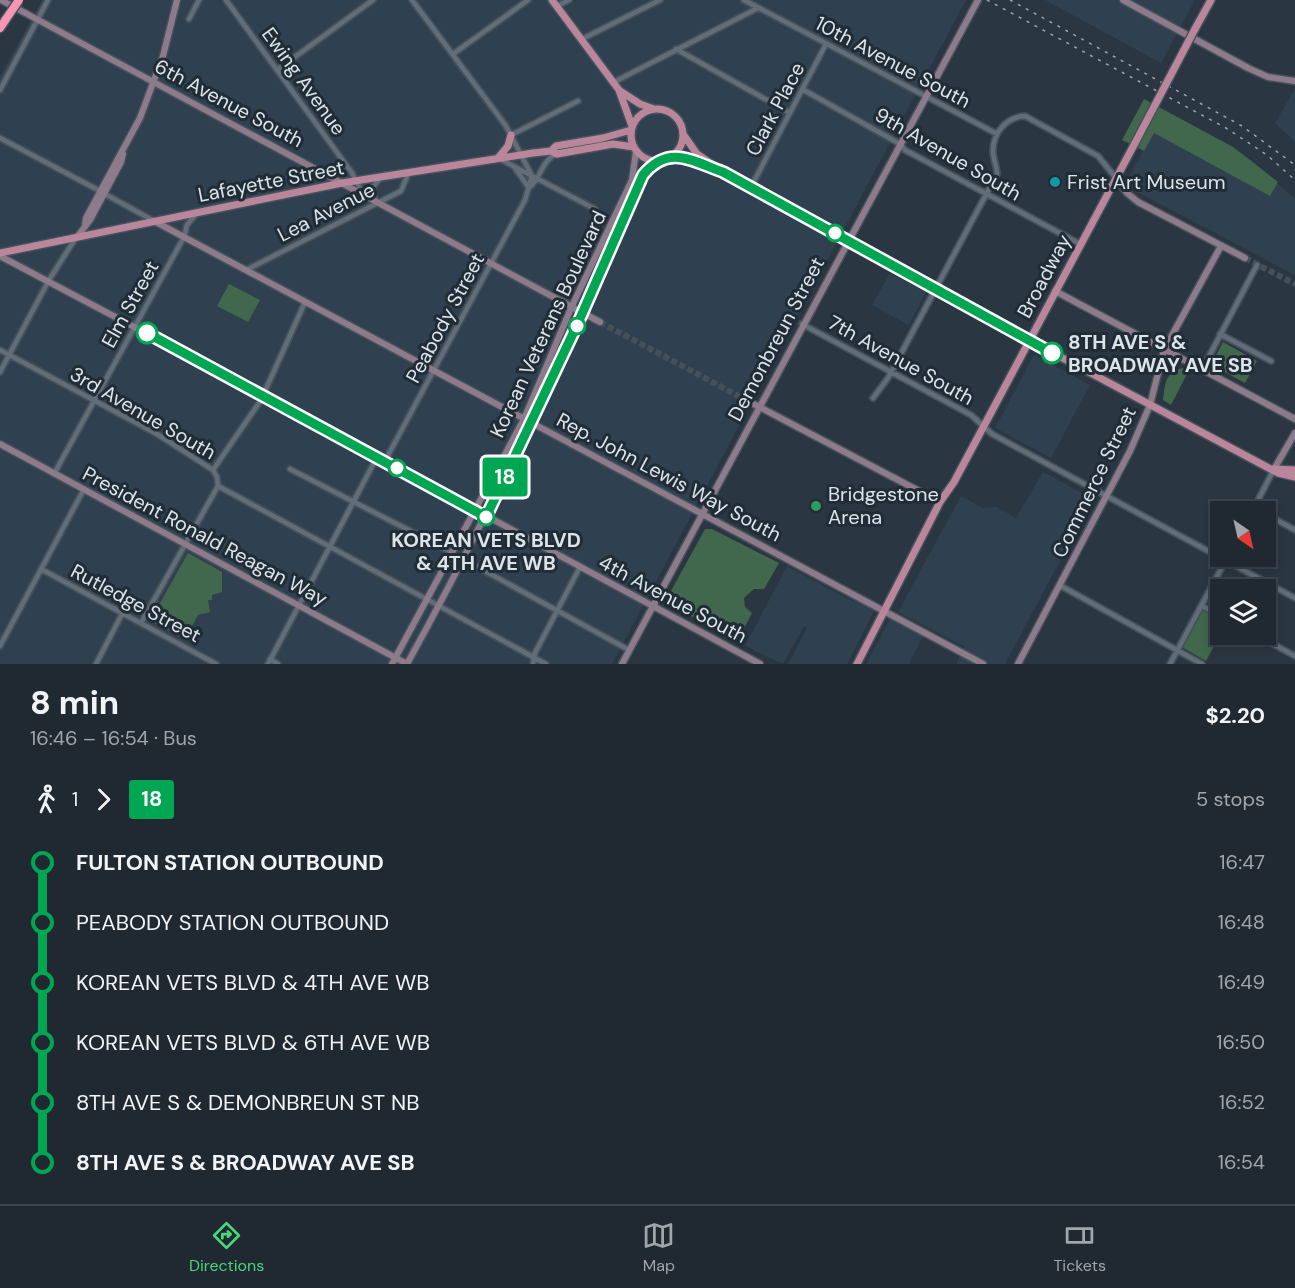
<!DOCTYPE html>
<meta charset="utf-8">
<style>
:root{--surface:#202831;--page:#283039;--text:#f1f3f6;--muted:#a2a6ab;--line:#3d444d;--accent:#4ad778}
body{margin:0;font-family:"DM Sans",sans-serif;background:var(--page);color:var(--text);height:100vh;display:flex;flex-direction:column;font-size:22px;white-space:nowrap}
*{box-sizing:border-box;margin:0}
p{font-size:20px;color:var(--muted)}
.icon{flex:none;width:33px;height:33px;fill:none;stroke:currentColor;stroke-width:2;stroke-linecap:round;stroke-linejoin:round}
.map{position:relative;height:664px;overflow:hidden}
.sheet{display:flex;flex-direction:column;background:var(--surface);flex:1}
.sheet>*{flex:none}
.badge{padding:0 12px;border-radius:4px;font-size:21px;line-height:39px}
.needle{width:39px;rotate:146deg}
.fabs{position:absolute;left:1210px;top:501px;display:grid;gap:12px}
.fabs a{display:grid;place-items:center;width:66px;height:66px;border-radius:0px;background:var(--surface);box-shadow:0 3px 9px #0003,0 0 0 2px var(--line);font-size:30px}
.map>.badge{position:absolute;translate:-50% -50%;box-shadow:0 0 0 3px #fff}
.legs{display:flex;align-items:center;gap:9px;height:66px;padding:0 30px;font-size:20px}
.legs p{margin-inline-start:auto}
.headline{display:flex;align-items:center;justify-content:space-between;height:102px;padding:0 30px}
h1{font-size:33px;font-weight:700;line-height:45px}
ul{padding:0 30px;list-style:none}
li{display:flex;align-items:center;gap:21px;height:60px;font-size:22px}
li i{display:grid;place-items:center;width:9px;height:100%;margin:0 8px;background:currentColor}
li i::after{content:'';width:15px;height:15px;margin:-8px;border:4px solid;border-radius:50%;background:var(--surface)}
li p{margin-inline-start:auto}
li:first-child i{background:linear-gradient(#0000 50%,currentColor 0)}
li:last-child i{background:linear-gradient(currentColor 50%,#0000 0)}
.tab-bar{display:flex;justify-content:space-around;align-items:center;height:84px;border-top:2px solid var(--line);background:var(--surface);font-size:16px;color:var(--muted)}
.tab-bar a{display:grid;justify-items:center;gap:3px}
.tab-bar .selected{color:var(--accent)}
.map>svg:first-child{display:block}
</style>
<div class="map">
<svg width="1295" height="664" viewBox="0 0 1295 664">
<rect width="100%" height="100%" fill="#2a3641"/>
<path fill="#2f4150" d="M42,0H966L612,664H0V76Z
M1045,0H1195L1161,63Z
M1294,90H1295V142L1275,123Z
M1165,111L1249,158L1295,199V275L1135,191L1126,182Z
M890,273L926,292L909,325L872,305Z
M1034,355L1090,385L1051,458L995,428Z
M1043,472L1093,499L1005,664H956L965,647L898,612L961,496L983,508L997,507L1016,518Z
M787,566L846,598L875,609L847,664H788L807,628L804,626L783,664L745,646Z
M890,619L923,636L909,664H866Z"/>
<path fill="#41674c" d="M1144,99L1233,147L1278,182L1270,196L1154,133L1144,151L1122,140Z
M229,284L260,300L248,322L217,306Z
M1223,342L1257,361L1245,383L1219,369L1218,363L1213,361Z
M1183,368L1188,372L1171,405L1163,400C1165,385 1165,371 1183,368Z
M705,529H712L779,563L764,589H754L744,598L745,607L752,613L738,640L667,604L666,600Z
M188,553L222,572V592L212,595V600H208L210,612L198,615L185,639L150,621Z
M1202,606L1221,616V633L1206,661L1180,646Z"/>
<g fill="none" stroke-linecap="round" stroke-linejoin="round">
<path stroke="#45505a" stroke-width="6" stroke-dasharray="6 3" stroke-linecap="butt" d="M1245,258L1295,284
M600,322L746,400"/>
<g stroke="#47515a" stroke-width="8">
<path id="street" d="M226,0L352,173L363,194
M744,0L997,134
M557,6L569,0
M189,19L199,0
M582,39L660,0
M676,49L790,113
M453,54L528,0
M277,70L373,0
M614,82L758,8
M802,89L900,144L905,150L1080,244
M0,90L48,0
M511,135L578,101
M0,138L100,191
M498,158L595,209
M515,168L529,188
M531,186C542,175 542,161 556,154
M751,187L826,44
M105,194L154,221
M375,200L372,188L381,177
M246,270L401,191L409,172
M802,324L971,415L992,434L1295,598
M1220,334L1271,361
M0,350L157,434L213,470L217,477L218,486L546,664
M1205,364L1257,265
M0,372L49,280L75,239
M873,398L888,378L997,174C997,166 993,159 993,151C993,132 1007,117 1025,116L1098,156L1116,178
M385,461L525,200L532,176L506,126L412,0
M290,469L453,553
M213,470L261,400L305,302
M54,474L184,237L187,225L196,214
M1252,512L1274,469
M1266,514L1295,530
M463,559L629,650
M41,569L216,664
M1061,586L1202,664
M1202,606L1221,616
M141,623L218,486
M1255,634L1295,656
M0,646L84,489
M270,659L278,664
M96,664L122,614
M268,664L377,457
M533,664L535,653L580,567
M1170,664L1228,556"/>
</g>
<g stroke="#47515a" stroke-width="9">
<path id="secondary" d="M1,0L600,322
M1123,0L1248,68L1268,77L1295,81
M1116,178L1127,193L1138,202L1245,258
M154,221L983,664
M85,225L86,218L140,118L163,56L177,0
M77,237L90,220L121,162L123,154
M0,256L263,395L760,664
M1055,291L1295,419
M746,400L940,502
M0,444L407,664
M1274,469L1295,433
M392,664L524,419L572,306L632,180L636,151
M407,664C495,505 570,341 643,175L661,160
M622,664L978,0
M1018,664L1130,451L1150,405L1164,350L1221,246"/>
</g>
<g stroke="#47515a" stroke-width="10">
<path id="primary" d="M552,0L619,90L632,126
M1195,29L1211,0
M620,91L640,104L654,109
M631 135a26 26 0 1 1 52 0a26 26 0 1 1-52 0Z
M683,134L697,154L723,172L1042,347L1278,473L1295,477
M551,151L556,146L603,138L631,130
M670,157H687L716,170
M498,158L508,146L511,135
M0,253L342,183L533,153L551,151L557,154L613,144L634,147
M1274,469L1295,470
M857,664L940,502L954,482L1135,143"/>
</g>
<g stroke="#47515a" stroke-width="11">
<path id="highway" d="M0,28L6,19"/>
</g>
<use href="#street" stroke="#616e7a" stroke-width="4.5"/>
<use href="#secondary" stroke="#8d7a8b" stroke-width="6"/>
<use href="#primary" stroke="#ba869c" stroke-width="7"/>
<use href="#highway" stroke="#f596b2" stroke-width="8"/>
<path stroke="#9da6ae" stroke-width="1.5" stroke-dasharray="3 6" stroke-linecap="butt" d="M987,0L1226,128L1267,155L1295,180
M1010,0L1242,126L1295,165"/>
<g stroke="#47515a" stroke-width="10" stroke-linecap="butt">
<path id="primary-bridge" d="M1135,143L1195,29"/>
</g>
<g stroke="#47515a" stroke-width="11" stroke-linecap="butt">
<path id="highway-bridge" d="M6,19L19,0"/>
</g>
<use href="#primary-bridge" stroke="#ba869c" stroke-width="7"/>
<use href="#highway-bridge" stroke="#f596b2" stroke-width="8"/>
</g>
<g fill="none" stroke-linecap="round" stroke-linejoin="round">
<g stroke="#fff" stroke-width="14">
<path id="line-1" d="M147,333L486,517L578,323L643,175C669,144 692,161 723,172L1052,353"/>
</g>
<use href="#line-1" stroke="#00a651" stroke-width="9"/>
</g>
<circle fill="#0f9aa8" stroke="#202c36" stroke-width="2" cx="1055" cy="182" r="6"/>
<g fill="#fff" stroke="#00a651" stroke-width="3">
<circle cx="835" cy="233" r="8"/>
<circle cx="577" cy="326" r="8"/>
<circle cx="147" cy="333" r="10"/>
<circle cx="1052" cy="353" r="10"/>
<circle cx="397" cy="468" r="8"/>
<circle cx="486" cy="517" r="8"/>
</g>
<circle fill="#2e9e5b" stroke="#202c36" stroke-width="2" cx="816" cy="506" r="6"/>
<g text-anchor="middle" stroke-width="6" stroke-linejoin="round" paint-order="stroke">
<g font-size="20" fill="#dce4ea" stroke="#202c36">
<text transform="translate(893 62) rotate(28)" y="7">10th Avenue South</text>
<text transform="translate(304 81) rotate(54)" y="7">Ewing Avenue</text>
<text transform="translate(229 103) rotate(28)" y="7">6th Avenue South</text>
<text transform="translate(775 109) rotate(-62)" y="7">Clark Place</text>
<text transform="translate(948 154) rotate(30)" y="7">9th Avenue South</text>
<text transform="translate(271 181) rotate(-11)" y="7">Lafayette Street</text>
<text transform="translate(326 212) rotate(-27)" y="7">Lea Avenue</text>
<text transform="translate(1044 276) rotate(-62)" y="7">Broadway</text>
<text transform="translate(130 304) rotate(-61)" y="7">Elm Street</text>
<text transform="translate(445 318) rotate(-62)" y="7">Peabody Street</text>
<text transform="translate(548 324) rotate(-65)" y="7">Korean Veterans Boulevard</text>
<text transform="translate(776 339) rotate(-62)" y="7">Demonbreun Street</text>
<text transform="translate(901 360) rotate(29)" y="7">7th Avenue South</text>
<text transform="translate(143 413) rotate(30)" y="7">3rd Avenue South</text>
<text transform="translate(669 477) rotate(28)" y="7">Rep. John Lewis Way South</text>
<text transform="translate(1094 482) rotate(-64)" y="7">Commerce Street</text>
<text transform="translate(205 536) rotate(28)" y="7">President Ronald Reagan Way</text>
<text transform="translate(673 599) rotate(28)" y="7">4th Avenue South</text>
<text transform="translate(136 603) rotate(28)" y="7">Rutledge Street</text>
</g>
<g font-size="20" fill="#dce4ea" stroke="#202c36" text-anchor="start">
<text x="1067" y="189">Frist Art Museum</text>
<text x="828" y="501">Bridgestone<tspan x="828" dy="23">Arena</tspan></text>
</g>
<g font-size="20" font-weight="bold" fill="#dce4ea" stroke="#202c36" text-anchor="start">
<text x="1068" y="349">8TH AVE S &amp;<tspan x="1068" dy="23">BROADWAY AVE SB</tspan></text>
<text x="486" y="547" text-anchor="middle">KOREAN VETS BLVD<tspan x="486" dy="23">&amp; 4TH AVE WB</tspan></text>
</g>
</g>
</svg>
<div class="fabs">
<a><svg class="needle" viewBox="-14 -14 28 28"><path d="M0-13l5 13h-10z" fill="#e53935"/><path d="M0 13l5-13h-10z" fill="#a2a6ab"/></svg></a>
<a><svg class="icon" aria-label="layers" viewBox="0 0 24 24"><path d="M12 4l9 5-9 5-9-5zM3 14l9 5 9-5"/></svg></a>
</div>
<b class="badge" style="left:505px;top:477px;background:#00a651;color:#fff">18</b>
</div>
<section class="sheet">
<div class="headline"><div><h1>8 min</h1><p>16:46 – 16:54 · Bus</p></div><b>$2.20</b></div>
<div class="legs"><svg class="icon" aria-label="walk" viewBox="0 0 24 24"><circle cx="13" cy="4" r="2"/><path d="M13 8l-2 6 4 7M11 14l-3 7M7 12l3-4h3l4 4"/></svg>1<svg class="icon" aria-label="forward" viewBox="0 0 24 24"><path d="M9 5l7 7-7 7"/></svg><b class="badge" style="background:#00a651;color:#fff">18</b><p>5 stops</p></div>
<ul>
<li><i style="color:#00a651"></i><b>FULTON STATION OUTBOUND</b><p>16:47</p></li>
<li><i style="color:#00a651"></i><span>PEABODY STATION OUTBOUND</span><p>16:48</p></li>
<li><i style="color:#00a651"></i><span>KOREAN VETS BLVD &amp; 4TH AVE WB</span><p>16:49</p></li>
<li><i style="color:#00a651"></i><span>KOREAN VETS BLVD &amp; 6TH AVE WB</span><p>16:50</p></li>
<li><i style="color:#00a651"></i><span>8TH AVE S &amp; DEMONBREUN ST NB</span><p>16:52</p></li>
<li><i style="color:#00a651"></i><b>8TH AVE S &amp; BROADWAY AVE SB</b><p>16:54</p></li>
</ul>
</section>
<nav class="tab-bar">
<a class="selected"><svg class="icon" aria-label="directions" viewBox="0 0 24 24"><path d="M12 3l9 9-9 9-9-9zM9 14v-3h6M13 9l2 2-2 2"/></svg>Directions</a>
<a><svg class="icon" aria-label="map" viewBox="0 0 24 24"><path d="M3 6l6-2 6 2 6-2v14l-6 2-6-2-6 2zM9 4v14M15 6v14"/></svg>Map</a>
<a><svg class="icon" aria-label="tickets" viewBox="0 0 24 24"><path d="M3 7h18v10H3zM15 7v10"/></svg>Tickets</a>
</nav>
